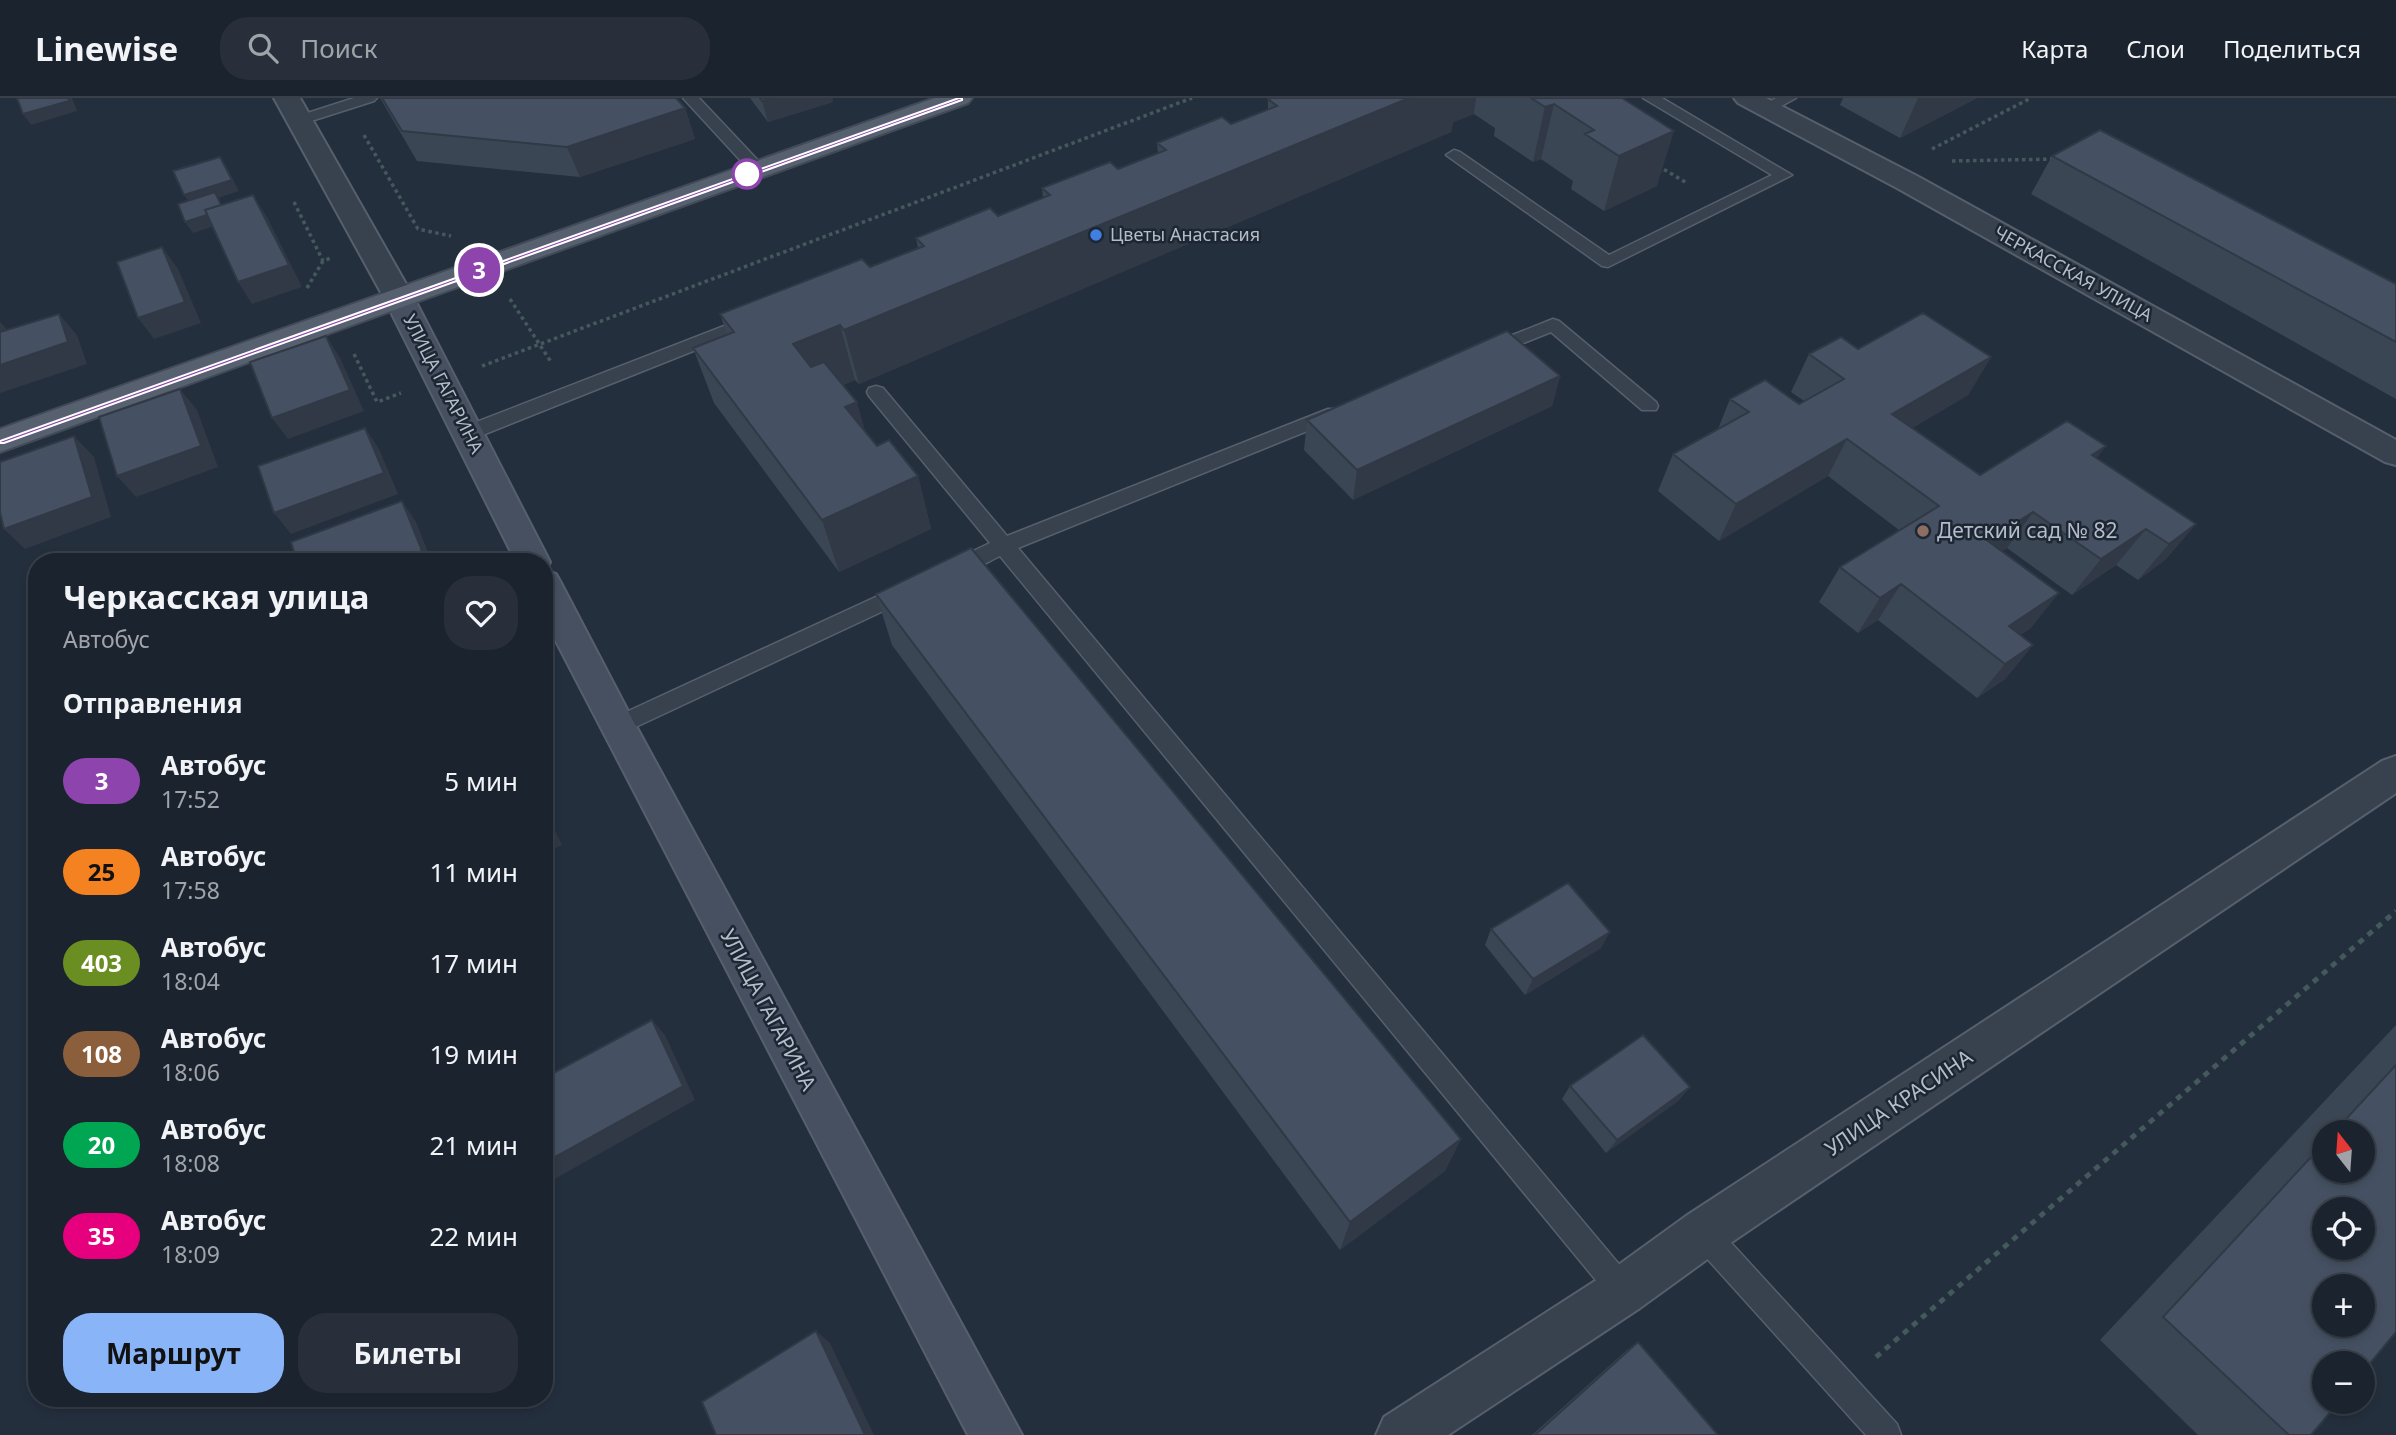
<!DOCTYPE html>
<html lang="ru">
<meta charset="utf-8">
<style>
:root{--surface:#1b232e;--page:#282f3a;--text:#f1f3f6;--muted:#a0a4aa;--line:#39404a;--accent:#8ab4f8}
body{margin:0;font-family:"Noto Sans",sans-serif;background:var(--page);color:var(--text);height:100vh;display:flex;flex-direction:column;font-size:26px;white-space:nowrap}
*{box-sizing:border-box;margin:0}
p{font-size:23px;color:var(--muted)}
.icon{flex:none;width:38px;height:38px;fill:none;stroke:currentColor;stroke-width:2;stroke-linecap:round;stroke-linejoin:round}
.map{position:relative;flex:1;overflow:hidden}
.sheet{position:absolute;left:28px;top:455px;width:525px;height:854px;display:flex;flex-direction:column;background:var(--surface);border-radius:28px;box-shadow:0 4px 10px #0003,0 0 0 2px var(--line)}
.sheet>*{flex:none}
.badge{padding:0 14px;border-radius:23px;font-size:24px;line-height:46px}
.needle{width:46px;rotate:343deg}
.controls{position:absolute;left:2312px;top:1022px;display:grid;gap:14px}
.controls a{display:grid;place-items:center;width:63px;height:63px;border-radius:50%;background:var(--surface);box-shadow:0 4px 10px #0003,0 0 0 2px var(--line);font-size:35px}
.map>.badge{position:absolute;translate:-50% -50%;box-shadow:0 0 0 4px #fff}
h2{padding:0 35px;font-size:26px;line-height:63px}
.round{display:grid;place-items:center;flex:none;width:74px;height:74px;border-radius:28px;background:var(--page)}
.head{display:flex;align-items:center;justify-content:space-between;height:119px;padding:0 35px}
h1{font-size:33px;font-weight:700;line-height:52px}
.primary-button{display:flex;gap:14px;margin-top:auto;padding:14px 35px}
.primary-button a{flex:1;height:80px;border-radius:28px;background:var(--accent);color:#111;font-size:28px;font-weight:700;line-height:80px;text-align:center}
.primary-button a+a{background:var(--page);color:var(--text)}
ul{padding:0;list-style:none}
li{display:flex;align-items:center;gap:21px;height:91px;padding:0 35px}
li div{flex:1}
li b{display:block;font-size:26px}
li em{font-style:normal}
li .badge{min-width:77px;font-weight:700;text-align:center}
header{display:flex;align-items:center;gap:42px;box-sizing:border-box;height:98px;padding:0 35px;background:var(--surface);border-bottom:2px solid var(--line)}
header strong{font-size:33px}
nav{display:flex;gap:38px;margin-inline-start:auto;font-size:24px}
.search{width:490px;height:63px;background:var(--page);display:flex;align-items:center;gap:18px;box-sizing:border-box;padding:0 24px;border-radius:28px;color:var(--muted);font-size:26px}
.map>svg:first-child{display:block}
</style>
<header>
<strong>Linewise</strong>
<div class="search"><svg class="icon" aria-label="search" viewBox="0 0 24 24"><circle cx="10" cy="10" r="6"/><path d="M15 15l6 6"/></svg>Поиск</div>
<nav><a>Карта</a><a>Слои</a><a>Поделиться</a></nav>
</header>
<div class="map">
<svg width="2396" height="1337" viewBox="0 0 2396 1337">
<rect width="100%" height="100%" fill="#242f3e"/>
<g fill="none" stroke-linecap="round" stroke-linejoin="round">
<g stroke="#565f6c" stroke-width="3">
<path id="service" d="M354,0H377L374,3L305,25L300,27L292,22L295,19Z
M683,0H699L764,69L766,72L764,75H752Z
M1643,0H1662L1792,77L1608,169L1602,168L1446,57L1454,52L1460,54L1609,157L1772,77Z
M1776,0H1796L1772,13H1762L1759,10Z
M755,216L761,218L764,222L761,226L475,340H461L459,335L461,330Z
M1553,221L1559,223L1656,304L1658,308L1656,312H1642L1551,234L1491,258L1482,252L1485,248Z
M876,288L883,290L1007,438L1328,311H1342L1344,315L1342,319L1018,450L1633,1183L1637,1193L1633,1203L1623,1207L1613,1203L1000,458C985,465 962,481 946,476L943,471L946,466L990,445L869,298L867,294L869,290Z
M906,485L913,487L916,493L913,499L625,634L617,637L609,634L606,628L609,622Z
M1703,1121L1713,1125L1897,1326L1901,1337H1866L1693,1145L1689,1135L1693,1125Z"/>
</g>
<g stroke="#565f6c" stroke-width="4">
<path id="minor" d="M1734,0H1766L1917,78L2396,342V367L2385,364L1897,90L1738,5Z
M2396,658V695L1720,1152L1640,1210L1448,1337H1376L1384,1319L1606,1176L1686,1118L2382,663Z"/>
</g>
<g stroke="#565f6c" stroke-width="4">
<path id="tertiary" d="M274,0H300L414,200L409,207L399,209L389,207L384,200Z"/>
</g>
<g stroke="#565f6c" stroke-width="4">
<path id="secondary" d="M399,191L409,193L414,200L550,464L546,472L556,476L561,485L630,617L1022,1337H968L544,520V464H516L384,200L389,193Z"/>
</g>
<g stroke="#414a57" stroke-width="4">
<path id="primary" d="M935,0H972L968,5L0,354V331Z"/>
</g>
<path stroke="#44595c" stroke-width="3.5" stroke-dasharray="3.5 3.5" stroke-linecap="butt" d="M364,37L418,131L451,138
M1932,51L2031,0
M1952,63L2056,61
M1658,68L1687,85
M294,104L323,163
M307,190L323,163L331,160
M510,201L551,264
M354,256L377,304L401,295
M482,268L1192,0"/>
<path stroke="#44595c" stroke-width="5" stroke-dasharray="6 6" stroke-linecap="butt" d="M1876,1259L2396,813"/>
<use href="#service" fill="#38414e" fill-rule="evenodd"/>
<use href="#minor" fill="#38414e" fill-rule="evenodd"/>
<use href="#tertiary" fill="#38414e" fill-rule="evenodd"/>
<use href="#secondary" fill="#465061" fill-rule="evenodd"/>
<use href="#primary" fill="#56606e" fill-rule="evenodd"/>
</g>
<path fill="#3b4654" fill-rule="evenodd" d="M380,0H676L685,10L695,41L580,79L417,63Z
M750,0H832L833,4L768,24Z
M1271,0H1622L1657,88L1604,113L1571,91L1573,83L1541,61L1533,64L1494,38L1495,30L1474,16L1453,24L1451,34L859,286L855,282L843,287L865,334L877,348L918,378L931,431L839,474L714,305L693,250L727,236L720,216L870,169L918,150L916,140L998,118L1043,100L1042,90L1118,71L1158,55L1157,45L1231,26L1268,11V1Z
M1843,0H1977L1900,40L1840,7Z
M2052,58L2396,186V301L2031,96Z
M1858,251L1991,259L1968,297L1912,330L1980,377L2096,360L2196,426L2165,462L2138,482L2116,467L2072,497L2007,450L2002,453L2031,530L2020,537L2033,547L2005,581L1977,600L1878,522L1858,535L1819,504L1840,469L1899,432L1828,378L1719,443L1658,393L1673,356L1718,331L1730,301L1799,306L1804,303L1791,294L1809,256Z
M1560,278L1552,308L1353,402L1304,352L1307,322Z
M876,496L1461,1041L1445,1073L1340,1152L892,547Z
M1491,831L1601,850L1525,897L1485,847Z
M2396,927V1234L2311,1337H2198L2100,1242ZM2324,1034H2362L2324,1073Z
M1570,988L1690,989L1678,1003L1606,1055L1562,1001Z
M1638,1244L1718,1337H1532L1627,1252Z"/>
<path fill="#303945" d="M68,0H72L77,13L31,27L23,16Z
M772,0H832L833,4L768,24L762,3Z
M1409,0H1476L1474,16L1453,24L1451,34L859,286L844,232Z
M1918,0H1977L1900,40Z
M1554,6L1541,61L1533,64L1545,9Z
M685,10L695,41L580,79L567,49Z
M1674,33L1657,88L1604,113L1619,58Z
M220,59L227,70L239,93L218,100L230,123L193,135L185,124L192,108L184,97Z
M253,97L267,119L302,189L252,206L238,184Z
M162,149L178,171L201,225L154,241L138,220Z
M59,216L77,237L87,266L0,295V267Z
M0,224L15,240L0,235Z
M840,227L855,282L809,301L793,246Z
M326,238L340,260L364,313L288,341L272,320Z
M1991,259L1968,297L1872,353L1892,316Z
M1560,278L1552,308L1353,402L1357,372Z
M180,291L197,312L218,369L136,399L117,378Z
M857,304L872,358L845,309Z
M365,330L379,351L398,396L291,436L274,415Z
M74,338L94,359L111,419L25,451L4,431Z
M1847,341L1828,378L1719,443L1736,406Z
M2106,348L2078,385L2092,357Z
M918,378L931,431L839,474L822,422Z
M402,403L416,424L432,464H393Z
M2033,414L2007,450L1963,479L1988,443Z
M2196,426L2165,462L2138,482L2169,446Z
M2146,431L2116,467L2072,497L2101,461Z
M1901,486L1878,522L1858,535L1880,500Z
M2059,495L2031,530L1992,556L2009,528Z
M2033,547L2005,581L1977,600L2005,566Z
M544,709L562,747L544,756Z
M1610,834L1601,850L1525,897L1533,881Z
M652,922L665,937L695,1002L544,1087V1065Z
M1690,989L1678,1003L1606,1055L1617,1042Z
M1461,1041L1445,1073L1340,1152L1350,1124Z
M816,1233L830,1245L874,1337H865Z"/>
<path fill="#455162" stroke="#303945" stroke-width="2" fill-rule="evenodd" d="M17,0H68L69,3L23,16Z
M382,0H676L685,10L567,49L402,33Z
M760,0H772L762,3Z
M1271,0H1409L844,232L840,227L793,246L811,269L824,264L857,304L845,309L877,348L889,342L918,378L822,422L693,250L734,234L720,216L862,161L870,169L924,148L916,140L990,110L998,118L1050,97L1042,90L1110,64L1118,71L1166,52L1157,45L1222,19L1231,26L1277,8L1268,1Z
M1531,0H1622L1674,33L1619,58L1585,36L1594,32L1554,6L1545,9Z
M2100,32L2396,186V244L2052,58Z
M220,59L232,82L184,97L173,73Z
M215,94L221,107L205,112L207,117L185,124L178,106Z
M253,97L289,167L238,184L205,112Z
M162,149L185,204L138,220L117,164Z
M1923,215L1991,259L1892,316L1980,377L2067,323L2106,348L2092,357L2196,426L2169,446L2146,431L2101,461L2033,414L1988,443L2059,495L2009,528L2033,547L2005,566L1901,486L1880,500L1840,469L1939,408L1847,341L1736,406L1673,356L1749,314L1730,301L1765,282L1799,306L1844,281L1809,256L1841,239L1858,251Z
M59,216L68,244L0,267V234Z
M1507,233L1560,278L1357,372L1307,322Z
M326,238L350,292L272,320L250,264Z
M180,291L201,348L117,378L99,319Z
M365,330L384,375L274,415L258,368Z
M74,338L92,399L4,431L0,414V364Z
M402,403L422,453L393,464H297L291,444Z
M971,450L1461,1041L1350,1124L876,496Z
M544,720L549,730L544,732Z
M1568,785L1610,834L1533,881L1491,831Z
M652,922L683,988L544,1065V980Z
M1643,937L1690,989L1617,1042L1570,988Z
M2396,967V1234L2362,1275V1265H2324V1304H2339L2311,1337H2289L2163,1219L2324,1045V1073H2362V1034H2334ZM2324,1111H2362V1150H2324ZM2324,1188H2362V1227H2324Z
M816,1233L865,1337H716L702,1304Z
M1638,1244L1718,1337H1535Z"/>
<path fill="#8e44ad" stroke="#fff" stroke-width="2" d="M959,0H962V2L4,345H0V343Z"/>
<circle fill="#fff" stroke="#8e44ad" stroke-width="3.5" cx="747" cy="76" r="14"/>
<circle fill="#3f7fe0" stroke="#1d2633" stroke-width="2.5" cx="1096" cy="137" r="7"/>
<circle fill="#8d6e63" stroke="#1d2633" stroke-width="2.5" cx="1923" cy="433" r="7"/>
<g text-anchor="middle" stroke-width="5" stroke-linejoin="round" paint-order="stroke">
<g font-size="18" fill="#b4bcc9" stroke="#1d2633" text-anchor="start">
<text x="1110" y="143">Цветы Анастасия</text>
</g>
<g font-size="18" fill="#b4bcc9" stroke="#1d2633">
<text transform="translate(2073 176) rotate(29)" y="6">ЧЕРКАССКАЯ УЛИЦА</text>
<text transform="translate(443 286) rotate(63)" y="6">УЛИЦА ГАГАРИНА</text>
</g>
<g font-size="21" fill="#b4bcc9" stroke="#1d2633" text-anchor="start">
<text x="1937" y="440">Детский сад № 82</text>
</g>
<g font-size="21" fill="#b4bcc9" stroke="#1d2633">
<text transform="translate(768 912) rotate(62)" y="7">УЛИЦА ГАГАРИНА</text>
<text transform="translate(1899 1005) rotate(-34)" y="7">УЛИЦА КРАСИНА</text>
</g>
</g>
</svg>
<div class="controls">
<a><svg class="needle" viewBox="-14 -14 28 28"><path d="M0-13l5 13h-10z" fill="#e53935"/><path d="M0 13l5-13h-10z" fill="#a0a4aa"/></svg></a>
<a><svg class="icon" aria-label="locate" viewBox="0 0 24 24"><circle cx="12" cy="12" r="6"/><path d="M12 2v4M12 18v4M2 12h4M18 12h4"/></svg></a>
<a>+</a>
<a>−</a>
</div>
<b class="badge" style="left:479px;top:172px;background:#8e44ad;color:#fff">3</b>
<section class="sheet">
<div class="head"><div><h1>Черкасская улица</h1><p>Автобус</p></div><a class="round"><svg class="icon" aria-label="heart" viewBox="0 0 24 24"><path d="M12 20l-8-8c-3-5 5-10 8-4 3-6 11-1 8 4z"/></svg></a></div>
<h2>Отправления</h2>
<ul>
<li><span class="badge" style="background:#8e44ad;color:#fff">3</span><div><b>Автобус</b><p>17:52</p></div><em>5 мин</em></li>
<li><span class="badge" style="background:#f58220;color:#111">25</span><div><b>Автобус</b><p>17:58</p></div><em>11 мин</em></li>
<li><span class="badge" style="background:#6b8e23;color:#fff">403</span><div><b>Автобус</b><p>18:04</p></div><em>17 мин</em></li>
<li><span class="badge" style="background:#8b5e3c;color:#fff">108</span><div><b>Автобус</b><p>18:06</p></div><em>19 мин</em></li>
<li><span class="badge" style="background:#00a651;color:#fff">20</span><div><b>Автобус</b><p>18:08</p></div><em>21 мин</em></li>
<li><span class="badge" style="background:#e6007e;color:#fff">35</span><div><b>Автобус</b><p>18:09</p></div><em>22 мин</em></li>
</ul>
<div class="primary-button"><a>Маршрут</a><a>Билеты</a></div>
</section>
</div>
